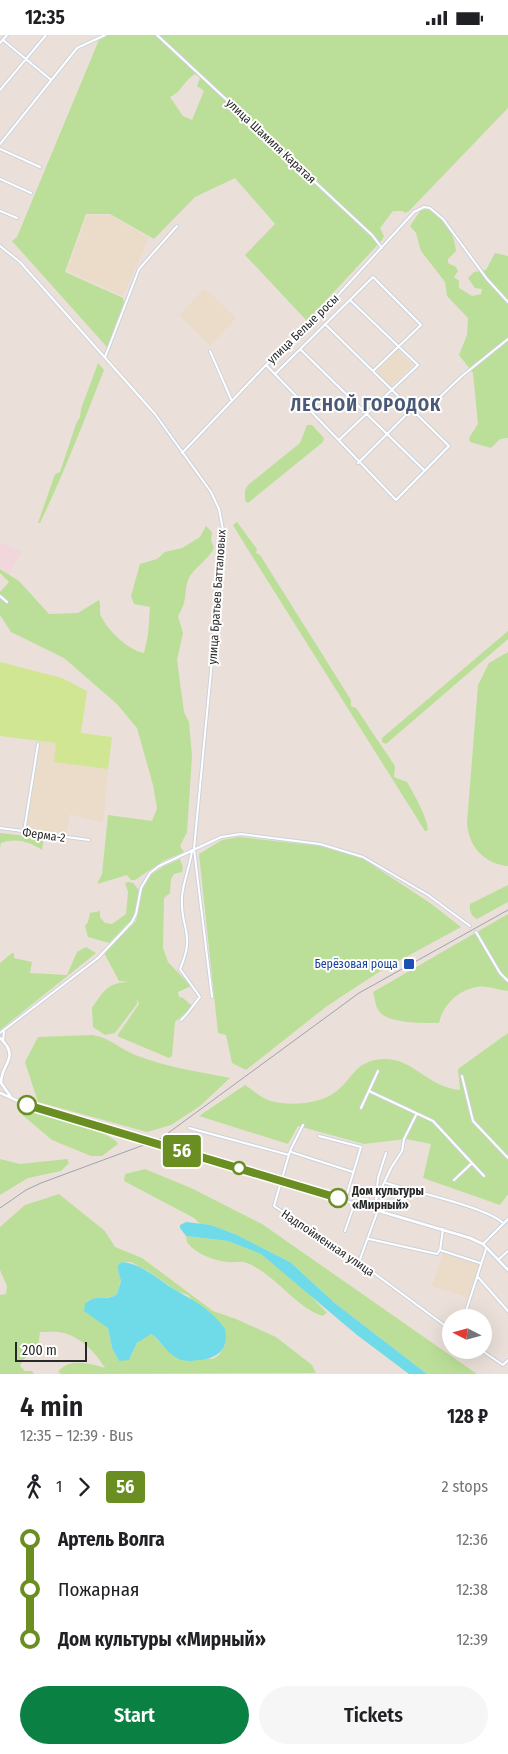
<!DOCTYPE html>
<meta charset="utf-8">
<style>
:root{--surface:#fff;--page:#f6f6f6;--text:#202124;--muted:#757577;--accent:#0b8043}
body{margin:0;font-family:"Fira Sans Condensed",sans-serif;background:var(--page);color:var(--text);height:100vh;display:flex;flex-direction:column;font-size:19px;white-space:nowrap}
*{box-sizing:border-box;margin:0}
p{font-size:16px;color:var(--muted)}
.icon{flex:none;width:28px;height:28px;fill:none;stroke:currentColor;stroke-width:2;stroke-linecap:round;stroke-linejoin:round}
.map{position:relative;height:1339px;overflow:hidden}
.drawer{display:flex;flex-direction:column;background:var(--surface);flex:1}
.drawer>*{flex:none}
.badge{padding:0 10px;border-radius:4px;font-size:18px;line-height:32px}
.needle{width:32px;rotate:276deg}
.tools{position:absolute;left:442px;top:1274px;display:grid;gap:10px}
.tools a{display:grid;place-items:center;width:50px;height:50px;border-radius:50%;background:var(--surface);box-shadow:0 5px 20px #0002;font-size:25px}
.scale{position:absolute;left:15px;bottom:12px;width:72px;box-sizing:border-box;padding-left:5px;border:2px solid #282828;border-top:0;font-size:14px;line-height:18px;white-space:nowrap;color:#282828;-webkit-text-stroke:4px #fff;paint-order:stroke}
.map>.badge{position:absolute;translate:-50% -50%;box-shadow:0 0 0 2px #fff}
.legs{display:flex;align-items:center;gap:8px;height:55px;padding:0 20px;font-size:16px}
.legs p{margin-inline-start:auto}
.headline{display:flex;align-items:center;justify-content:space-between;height:85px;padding:0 20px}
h1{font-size:28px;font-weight:600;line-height:38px}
.primary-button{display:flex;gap:10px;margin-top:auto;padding:10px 20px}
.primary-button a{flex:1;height:58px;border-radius:30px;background:var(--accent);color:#fff;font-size:20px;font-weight:600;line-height:58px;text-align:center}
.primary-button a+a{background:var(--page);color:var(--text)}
ul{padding:0 20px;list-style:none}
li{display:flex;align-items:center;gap:18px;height:50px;font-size:19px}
li i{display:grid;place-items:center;width:8px;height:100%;margin:0 6px;background:currentColor}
li i::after{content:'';width:12px;height:12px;margin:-6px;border:4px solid;border-radius:50%;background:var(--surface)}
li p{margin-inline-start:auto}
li:first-child i{background:linear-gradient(#0000 50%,currentColor 0)}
li:last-child i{background:linear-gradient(currentColor 50%,#0000 0)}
.status{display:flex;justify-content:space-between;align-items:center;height:35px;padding:0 25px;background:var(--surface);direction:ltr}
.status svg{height:14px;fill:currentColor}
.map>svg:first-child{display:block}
</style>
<div class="status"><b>12:35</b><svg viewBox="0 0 49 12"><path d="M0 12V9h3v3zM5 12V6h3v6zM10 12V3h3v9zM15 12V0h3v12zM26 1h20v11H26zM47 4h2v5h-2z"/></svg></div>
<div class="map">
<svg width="508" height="1339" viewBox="0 0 508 1339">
<rect width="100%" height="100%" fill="#eae0d9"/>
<path fill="#ebdbc9" d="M87,180H110L149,203L123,261L67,236Z
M203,255L209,257L236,283L210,311L179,280Z
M398,315L413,330L390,352L375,338Z
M40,706L57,708L54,727L108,734L103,788L70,779L66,799L26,796Z
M443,1218L480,1230L469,1263L432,1251Z"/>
<path fill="#f1d7dc" d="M0,507L22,516L9,540L0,531Z"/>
<path fill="#bbdf98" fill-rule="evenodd" d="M101,0H508V73L409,176L405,178L403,176H393L380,193L384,201L382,205L307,286L245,220L275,189L235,143L195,162L154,204L110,179H86L65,237L123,263L124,268L107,312L12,206L17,202ZM195,39L200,43L197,51L204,56L192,85L183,81L170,62C184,55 182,47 195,39Z
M427,174C443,182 455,198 456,216L448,224V228L456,232L458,236L454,242L459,246V253L472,261L481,259L482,254L475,253L468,243L474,237L486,235L495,218L508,221V403L500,404L491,413L470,407L469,403L478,389L473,338L459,320L467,300L468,283L447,261L445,247L421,216L416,198L410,191L421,175Z
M98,328L104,335C84,386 64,438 40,488H38L55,439L60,437L76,389L80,382L81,374Z
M307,390H312L324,403L323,407L248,468L245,466V455L248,450L300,408Z
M237,487L257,514L256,518L260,520L351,665V671L356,673L395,731L394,742L407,747C412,756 431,788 427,796H425L250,518L233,490Z
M206,491L212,497L211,505L214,513C207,526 193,534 189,543C183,555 189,564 178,581L183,598L177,625L184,677L189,687L192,721L187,797L180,811L184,817L163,826L135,845H131L127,840L97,849L102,839L108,780L152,786L157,773L153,750L137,693L117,669L64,623L11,597L0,580V557L9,547L0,538V534L19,546L49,579L78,578L99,565C101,570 99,577 101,581C108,596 128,615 144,618L148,600L150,572L134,569L131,561L140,529L157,524L165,517L182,513L200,502Z
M508,596V604L386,709L382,707V703Z
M508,617V831C484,829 468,811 467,787L478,650L489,628Z
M0,798L44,803L42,815C28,806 16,803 1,808L0,814Z
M239,802L321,811L362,823L430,868L461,892L382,935L327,971L246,1035L232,1028L226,1000L218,998L199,819L222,805Z
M180,824L183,833L182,837L174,839L171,844L170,858L164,863L163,913L168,927L191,951L178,957L179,962L183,963L191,970L189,975L175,987L172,1021L169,1023L117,1001L139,969L137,964V969L115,998L105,1000L93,992L92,973C105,954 108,947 132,947L119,946L104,918L136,886L141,856L149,841L164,831Z
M128,847L133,848L139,855L134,882L109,908L88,902L85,891L88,887L90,878L100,876V882L105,888L112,889L126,879L128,857L125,848Z
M508,850V867L477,884C471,881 469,875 470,869Z
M508,879V956C499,955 485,950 477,952C458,955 443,970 439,988C425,988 387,989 379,976C375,971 375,963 373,957Z
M86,912L96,918L0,995V928L12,918H14V923L32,927L30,938L67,940L77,917Z
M508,998V1159L500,1170L423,1143L431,1109L406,1104L364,1109L298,1091L288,1109L199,1081L245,1050C253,1055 262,1064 271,1066C288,1071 316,1069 331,1060C353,1047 352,1026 383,1024C414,1023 427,1052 460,1055L458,1034Z
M92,1000C112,1003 120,1015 138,1021C167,1032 199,1037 230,1043L200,1071L171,1090L147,1097L38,1067L25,1027L38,1002Z
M20,1071C35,1073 114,1097 118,1109L102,1121H91L52,1105L20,1078L18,1073Z
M0,1124L20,1129L67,1124L69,1128L61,1136L28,1143L0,1160Z
M145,1134L191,1153L262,1189L477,1339H427L336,1269L290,1227L237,1200L211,1190L200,1189L194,1183L124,1146L125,1139Z
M59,1159L105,1196L115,1212L142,1223L213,1276L236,1284L276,1302L312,1330L316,1338L61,1339L58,1337C69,1322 91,1329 105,1333C96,1318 82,1303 64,1298C57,1296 47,1297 40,1297L38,1312L23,1325L20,1331L25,1336H32L34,1339H0V1260L6,1259L7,1251L0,1235V1192L25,1170ZM122,1227H131L148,1236L177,1256L188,1260L225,1309L219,1320L213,1324L172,1320L152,1299C139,1302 135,1311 131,1322L119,1326L112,1313L108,1293L87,1266C97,1261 108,1265 117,1259L121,1245L117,1231Z
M186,1201L228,1206L261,1219L305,1255L327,1278L322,1281C293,1270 276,1240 247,1228C241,1225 234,1228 228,1227C215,1226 194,1218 187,1207Z"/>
<path fill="#d0e693" d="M0,627L62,643L87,656L81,698L112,702L108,734L54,727L56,708L0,701Z"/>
<path fill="#70dbe8" d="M186,1187L211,1190L237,1200L290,1227L336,1269L427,1339H409L357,1300L261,1219L228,1206L186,1201L180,1193V1190Z
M122,1227C144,1229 159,1246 177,1256C195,1266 213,1276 225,1294C229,1314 218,1323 200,1325C193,1326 184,1327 177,1323C166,1318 161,1305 151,1299L137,1308L129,1325L119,1326L112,1313L108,1293L84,1276L85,1269C94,1258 107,1267 117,1259L121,1246L117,1231Z"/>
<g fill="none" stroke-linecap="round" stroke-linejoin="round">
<g stroke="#ccd2dc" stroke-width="4">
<path id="minor" d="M157,0L372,200L382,213
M3,5L50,44
M0,8L7,0
M0,55L46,0
M0,109L77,13L105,0
M0,114L40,132
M0,144L31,158
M0,176L17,183
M0,211L20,227L155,379L211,457L219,474L224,500L194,814L212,962
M300,314L425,436
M210,316L231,364
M105,322L139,234L177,191
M266,330C310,375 353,420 396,465L449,411L325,289
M275,339L373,242L421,290L373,336
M427,374L462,341L508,304
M340,404L418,330L351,266
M182,418L266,330L317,283L414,177L424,172L430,173L443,184L487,244L508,267
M358,428L411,375
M0,561L7,567
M0,793L89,805
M24,797L38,709
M476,897L500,938L508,946
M181,985C189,978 193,970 200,962L180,934C196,898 180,894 182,862C183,847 190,832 192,815
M0,998L98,923L132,887L136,879L141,853L150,838L159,831L221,802L241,799L320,809L363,822L428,860L470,891
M3,1006L4,997
M462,1041L473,1086L508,1123
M369,1056L433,1086L484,1141
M361,1073L378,1036
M303,1090L290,1116L274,1171L359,1227L451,1295
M189,1093L289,1120
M319,1101L361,1112L345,1165
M291,1117L353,1137
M454,1145L472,1128
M386,1148C411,1156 486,1172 503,1188
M376,1163L378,1143L386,1118
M363,1170L375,1167L391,1133L402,1116L404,1104L416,1080
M345,1196L354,1170
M369,1204L437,1219L440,1215L480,1228
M483,1209L508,1184
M440,1215L443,1194
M498,1225L508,1216
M359,1227L378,1175
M478,1242L508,1276
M464,1282L486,1214
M481,1315L503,1330L508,1325"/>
</g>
<g stroke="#ccd2dc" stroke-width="4.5">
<path id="tertiary" d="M0,1003C21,1023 1,1028 1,1048L11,1062
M0,1058L27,1070L139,1105
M160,1111L470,1203L483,1209L508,1235"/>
</g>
<use href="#minor" stroke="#fff" stroke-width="2"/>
<use href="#tertiary" stroke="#fff" stroke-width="2.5"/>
<path stroke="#9da3b1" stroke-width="1" d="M0,1173L26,1155L41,1148L160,1104L359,958L508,875"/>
<g stroke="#ccd2dc" stroke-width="4.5" stroke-linecap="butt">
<path id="tertiary-bridge" d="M139,1105L160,1111"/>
</g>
<use href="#tertiary-bridge" stroke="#fff" stroke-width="2.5"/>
</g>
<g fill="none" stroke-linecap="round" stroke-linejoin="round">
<g stroke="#fff" stroke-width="11">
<path id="line-1" d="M27,1070L338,1163"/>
</g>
<use href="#line-1" stroke="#6b8e23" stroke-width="8"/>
</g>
<rect fill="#1a4fb4" stroke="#fff" stroke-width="2" x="403" y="923" width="12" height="12" rx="2.5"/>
<g fill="#fff" stroke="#6b8e23" stroke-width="2.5">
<circle cx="27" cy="1070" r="9"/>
<circle cx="239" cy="1133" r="6"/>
<circle cx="338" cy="1163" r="9"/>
</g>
<g text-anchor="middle" stroke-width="4" stroke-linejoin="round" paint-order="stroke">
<g font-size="12" fill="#282828" stroke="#fff">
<text transform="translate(271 106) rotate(43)" y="4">улица Шамиля Каратая</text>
<text transform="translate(303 294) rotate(-44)" y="4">улица Белые росы</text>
<text transform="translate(217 562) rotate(-86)" y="4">улица Братьев Батталовых</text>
<text transform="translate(44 800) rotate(8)" y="4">Ферма-2</text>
<text transform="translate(328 1208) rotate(34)" y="4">Надпойменная улица</text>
</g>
<g font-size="12" fill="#164399" stroke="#fff" text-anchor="end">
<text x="398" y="933">Берёзовая роща</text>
</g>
<g font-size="12" font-weight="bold" fill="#282828" stroke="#fff" text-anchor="start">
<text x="352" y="1160">Дом культуры<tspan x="352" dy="14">«Мирный»</tspan></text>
</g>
<g font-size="18" font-weight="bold" letter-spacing="1" fill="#4a5976" stroke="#fff">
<text x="366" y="376">ЛЕСНОЙ ГОРОДОК</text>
</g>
</g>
</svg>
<div class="tools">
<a><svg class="needle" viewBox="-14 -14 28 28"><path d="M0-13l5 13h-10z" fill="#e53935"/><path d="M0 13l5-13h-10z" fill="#757577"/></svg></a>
</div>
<div class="scale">200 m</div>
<b class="badge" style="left:182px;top:1116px;background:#6b8e23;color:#fff">56</b>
</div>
<section class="drawer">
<div class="headline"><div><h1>4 min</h1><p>12:35 – 12:39 · Bus</p></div><b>128 ₽</b></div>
<div class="legs"><svg class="icon" aria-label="walk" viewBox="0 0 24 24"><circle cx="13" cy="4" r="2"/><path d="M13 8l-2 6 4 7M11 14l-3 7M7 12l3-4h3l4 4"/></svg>1<svg class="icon" aria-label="forward" viewBox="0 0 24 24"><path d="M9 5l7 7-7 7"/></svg><b class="badge" style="background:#6b8e23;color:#fff">56</b><p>2 stops</p></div>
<ul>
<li><i style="color:#6b8e23"></i><b>Артель Волга</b><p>12:36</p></li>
<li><i style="color:#6b8e23"></i><span>Пожарная</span><p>12:38</p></li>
<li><i style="color:#6b8e23"></i><b>Дом культуры «Мирный»</b><p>12:39</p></li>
</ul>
<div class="primary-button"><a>Start</a><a>Tickets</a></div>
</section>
